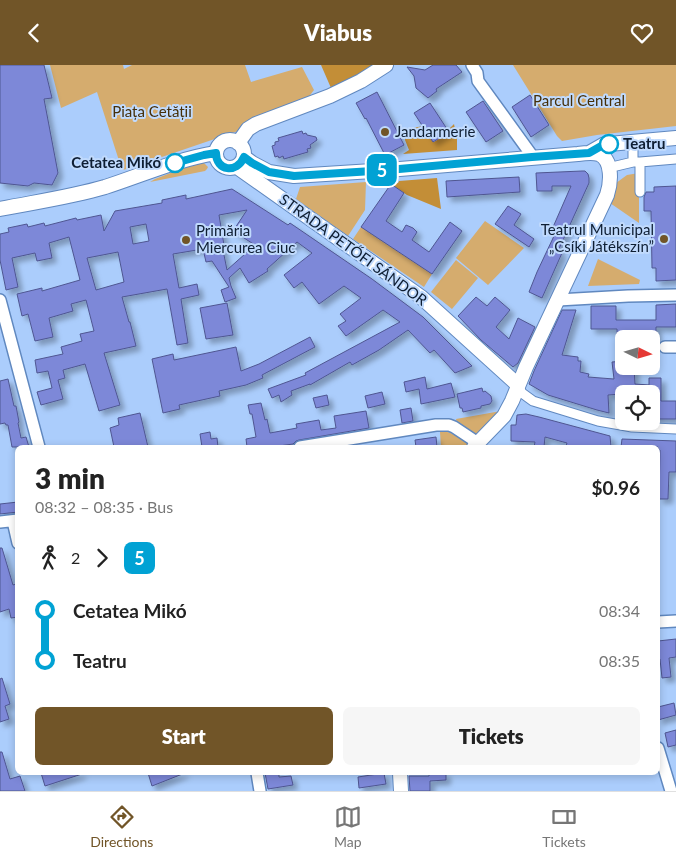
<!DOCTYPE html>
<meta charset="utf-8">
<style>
:root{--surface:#fff;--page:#f6f6f6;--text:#222;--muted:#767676;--line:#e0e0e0;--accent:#715528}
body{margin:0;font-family:Lato,sans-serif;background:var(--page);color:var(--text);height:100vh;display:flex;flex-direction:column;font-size:19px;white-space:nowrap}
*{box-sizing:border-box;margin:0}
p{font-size:16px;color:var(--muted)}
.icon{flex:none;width:28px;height:28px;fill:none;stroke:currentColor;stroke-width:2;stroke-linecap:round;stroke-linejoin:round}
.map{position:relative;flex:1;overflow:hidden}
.drawer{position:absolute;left:15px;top:380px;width:645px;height:330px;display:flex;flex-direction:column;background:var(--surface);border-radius:8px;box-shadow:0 2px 8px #0003}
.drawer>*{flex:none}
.badge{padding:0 10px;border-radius:8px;font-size:18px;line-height:32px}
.needle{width:32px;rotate:95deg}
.controls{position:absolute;left:615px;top:265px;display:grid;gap:10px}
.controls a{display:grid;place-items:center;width:45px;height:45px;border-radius:8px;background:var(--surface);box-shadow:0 2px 8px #0003;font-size:25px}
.map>.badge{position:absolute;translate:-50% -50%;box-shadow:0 0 0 2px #fff}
.legs{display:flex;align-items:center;gap:8px;height:55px;padding:0 20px;font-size:16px}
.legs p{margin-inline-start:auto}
.overview{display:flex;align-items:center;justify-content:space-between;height:85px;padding:0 20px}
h1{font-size:28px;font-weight:800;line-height:38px}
.primary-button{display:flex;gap:10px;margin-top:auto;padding:10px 20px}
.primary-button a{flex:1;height:58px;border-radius:8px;background:var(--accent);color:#fff;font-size:20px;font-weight:800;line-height:58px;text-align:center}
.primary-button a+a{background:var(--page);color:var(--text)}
ul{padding:0 20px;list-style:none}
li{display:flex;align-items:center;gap:18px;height:50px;font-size:19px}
li i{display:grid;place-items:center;width:8px;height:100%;margin:0 6px;background:currentColor}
li i::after{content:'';width:12px;height:12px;margin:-6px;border:4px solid;border-radius:50%;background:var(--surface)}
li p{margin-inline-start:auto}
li:first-child i{background:linear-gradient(#0000 50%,currentColor 0)}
li:last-child i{background:linear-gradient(currentColor 50%,#0000 0)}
header{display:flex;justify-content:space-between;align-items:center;height:65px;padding:0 20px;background:var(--accent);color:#fff;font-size:22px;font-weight:800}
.menu{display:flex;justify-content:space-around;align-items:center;height:70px;border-top:1px solid var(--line);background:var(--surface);font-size:14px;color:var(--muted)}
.menu a{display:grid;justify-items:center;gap:2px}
.menu .active{color:var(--accent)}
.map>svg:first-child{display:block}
</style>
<header><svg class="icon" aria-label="back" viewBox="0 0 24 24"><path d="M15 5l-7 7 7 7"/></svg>Viabus<svg class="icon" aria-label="heart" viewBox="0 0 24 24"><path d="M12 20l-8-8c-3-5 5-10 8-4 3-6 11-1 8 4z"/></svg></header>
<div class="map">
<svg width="676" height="726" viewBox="0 0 676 726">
<defs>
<filter id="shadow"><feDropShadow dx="4.5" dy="4.5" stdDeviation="2.5" flood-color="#0004"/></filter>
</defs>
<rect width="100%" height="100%" fill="#abcdfc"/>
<path fill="#d5ac6e" d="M50,0H123L124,4L132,0H245L251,17L302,2L314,25L304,38L247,63L150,96L131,103L122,105L97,27L61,43Z
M513,0H676V61L597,70L562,76L557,71Z
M201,98H204L208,102L207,104L205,106L150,117L155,114L194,99Z
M639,108V158L610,138L612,121L627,110Z
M366,117L365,145L348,171L296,134L300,122Z
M485,156L524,183L488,220L456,193Z
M361,162L432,209L424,222L353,174Z
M598,194L640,215L639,219L588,221Z
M456,195L478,213L452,244L431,227Z
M501,346L477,370L474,369L458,361L456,354Z
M443,366C453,368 459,372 467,377V382H441L440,367Z"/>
<path fill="#c38e37" d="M321,0H376L353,13L331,23Z
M454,59L457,74V85L403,89L409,85L405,75L406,67L413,63L423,61L434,77L449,67L448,65Z
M437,113L441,144L407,130L391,119L398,118L399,116Z"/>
<path fill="#7d88d8" stroke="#4f5691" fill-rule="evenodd" filter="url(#shadow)" d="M0,0H44L52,33L44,34L58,108L52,120L34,118L28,121L0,118Z
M433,0H456L462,7L436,24L437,26L428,33L416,23L414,11L407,2L425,5Z
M377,27L404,80L385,90L366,53L365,54L356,38Z
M530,30L549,60L531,72L512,42Z
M483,36L503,66L486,77L466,47Z
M430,38L449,67L433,77L414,48Z
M302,66L303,69L306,68L307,70L316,72L317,75L310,80L311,83L307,84L308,87L284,94L283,91L279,93L278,91L275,92L272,81L275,80V77L279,76L278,73Z
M582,106H585L588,109L589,113V118L558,186L562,188L542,233L529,227L537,207L554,171L550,169L571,121H552V126H537L536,108Z
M519,112L520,127L447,132L446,116Z
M391,119L404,128L386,156L402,167L406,160L413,163L417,167L412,175L429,187L450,157L462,166L432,209L361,162Z
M676,121V215L656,216V203H652L651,146H644V132L646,127H654V122Z
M232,124L288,160L290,158L372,214L423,252L472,301L455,308L434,285L430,288L408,265L379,285L352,300L350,297L310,320V319L291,326L292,330L281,337L279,330L272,333L268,324L306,310L305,308L400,257L383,245L346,271L338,261L346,256L340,249L361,233L344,221L319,239L302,217L294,223L284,210L312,188L297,177L267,204L268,206L249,218L240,203L229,213L231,221L236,233L225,237L221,225L229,222L212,196L206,197L203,184L173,189L179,223L197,219L199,230L181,234L188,278L177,280L167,224L122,232L129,257H130L136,281L104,288L120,340L99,346L85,299L63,305L65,313L58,315L63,334L41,340L37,327L52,323L48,306L37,308L35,295L63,289L61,282L82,276L80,269L94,266L86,235L71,239L73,246L49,253L53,272L35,276L28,249L22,251L17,229L42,223V226L80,215L69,172L49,178L52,193L37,196L35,188L12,193L18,222L6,225L0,195V169L9,167L8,163L27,159L28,162L44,158L45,161L76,153L77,155L101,150L104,166L115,146L162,138V135L186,130V134ZM247,145L233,166L255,180L227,205L222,180H224L219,150ZM146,159L149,176L133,179L130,162ZM118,187L124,217L96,225L87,193Z
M508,141L521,149L514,160L534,174L529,182L495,159Z
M476,232L487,241L495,232L510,245L496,262L509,274L518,253L535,262L518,298L513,302L481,275L458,251Z
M227,238L233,270L206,274L200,243Z
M676,239V262H656V274H617V264H591V241H616V255H656V240Z
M562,245H576L562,290L578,292V296H581L580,307L589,309L588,312L614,314L612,297L624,296V301H634L635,319L649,320V313H661V336H676V354H651V329H624L608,330L609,348L597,345L548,330L529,319L534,306Z
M310,272L315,282L262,310L263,313L246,320L219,326L220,331L179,340L180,344L163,348L152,294L173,289L174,295L236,282L241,306L259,299Z
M425,312L427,324L451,318L455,332L421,339L419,324L406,327L404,317Z
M8,314L14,341H16L19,357L18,358L21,373L26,372L29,382H12L8,360H6L5,358L0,359V316Z
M482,323L483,327L485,326L491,331L492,336L490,339L481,341V343L463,347L462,343H460L457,329Z
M382,327L385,339L368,343L365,331Z
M327,330L329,340L316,343L313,333Z
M261,338L265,355L267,354L270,368L297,363L296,359L319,355L321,365L336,363L334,351L366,346L369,363L299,375L296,376L293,379L272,382H247L246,374L256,372L252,349H250L248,340Z
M411,343L413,356L402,358L400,345Z
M140,348L148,382H114L110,363L119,360L118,353Z
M526,349L539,352L610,371L611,382H574L566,381L567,378L545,372L544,382H534L535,377L511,376V360H516L517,350Z
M210,367L211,374L217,373L218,382H202L200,369Z
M436,372L437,382H416L415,375Z
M622,374L676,376V407H669L668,434H659L660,385H658V382H621Z
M18,437V447L0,449V439Z
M0,483H2L13,520L18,518V552L11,553L9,544L0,547Z
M676,574V592L669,593L671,612L662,613L660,594H658V576Z
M2,613L10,639L5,641L9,654L0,657V614Z
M674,638L676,650L658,655V642Z
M676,665V680L668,682L665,668Z
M0,687H2L10,714L20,711L25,726H0Z
M41,708H82V709L45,721Z
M148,708H185L152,721Z
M265,708H279V712L291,711L293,720L268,724Z
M384,708L386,719L359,723L358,712Z
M429,708H446V715L430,716V726H410L409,711H429Z"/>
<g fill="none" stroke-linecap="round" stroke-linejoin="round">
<g stroke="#6088bf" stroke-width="11">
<path id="pedestrian" d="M633,97H640V127
M640,97L676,94
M612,102L633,97V81
M518,320L522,328L533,336L598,356L632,362L676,364"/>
</g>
<g stroke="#6088bf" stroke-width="14">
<path id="minor" d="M472,0L477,8L478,16L533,92
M0,235L39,382
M558,235L628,231L676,230
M665,282H676
M300,382L436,360H449L454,362L478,378
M13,456L18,478
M0,457L18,455
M658,557L676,556
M658,683L671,726
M257,708L260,726"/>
</g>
<g stroke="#6088bf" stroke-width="16">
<path id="tertiary" d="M216 89a14 14 0 1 1 28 0a14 14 0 1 1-28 0Z
M238,78L248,64L256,59L330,31L361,16L386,0
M589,88L603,80L609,79L676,73
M244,92L252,98L269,107L294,111L388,105L578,89C585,88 592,87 599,89C613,95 611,118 607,130L526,302L512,336L504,351L474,382
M237,102L421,232L518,320
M0,144C35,137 71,132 105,122C142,110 178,94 216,88
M400,708L401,726"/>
</g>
<use href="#pedestrian" stroke="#fff" stroke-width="9"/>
<use href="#minor" stroke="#fff" stroke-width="11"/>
<use href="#tertiary" stroke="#fff" stroke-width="14"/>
</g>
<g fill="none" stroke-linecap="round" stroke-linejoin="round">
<g stroke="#fff" stroke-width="11">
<path id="line-1" d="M175,98L204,90L216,88C216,106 237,109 244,92L252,98L269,107L294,111L388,105L532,92L589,88L603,80L609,79"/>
</g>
<use href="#line-1" stroke="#01a2d4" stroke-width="8"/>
</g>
<g fill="#715528" stroke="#c0dafd" stroke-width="2">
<circle cx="385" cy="67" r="5"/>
<circle cx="664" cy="174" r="5"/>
<circle cx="186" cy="175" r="5"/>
</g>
<g fill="#fff" stroke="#01a2d4" stroke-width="2.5">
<circle cx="609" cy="79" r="9"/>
<circle cx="175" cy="98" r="9"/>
</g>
<g text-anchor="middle" stroke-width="4" stroke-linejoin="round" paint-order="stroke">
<g font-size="15" fill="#452f09" stroke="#c0dafd">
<text x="579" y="41">Parcul Central</text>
<text x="152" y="52">Piața Cetății</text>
</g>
<g font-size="15" fill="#0e1e33" stroke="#c0dafd" text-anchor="start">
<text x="395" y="72">Jandarmerie</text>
<text x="654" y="170" text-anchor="end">Teatrul Municipal<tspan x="654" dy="17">„Csíki Játékszín”</tspan></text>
<text x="196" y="171">Primăria<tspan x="196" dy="17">Miercurea Ciuc</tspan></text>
</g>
<g font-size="15" font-weight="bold" fill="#0e1e33" stroke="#c0dafd" text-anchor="start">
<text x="623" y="84">Teatru</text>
<text x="161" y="103" text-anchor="end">Cetatea Mikó</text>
</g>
<g font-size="15" fill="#0e1e33" stroke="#c0dafd">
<text transform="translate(353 185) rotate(36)" y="5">STRADA PETŐFI SÁNDOR</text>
</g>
</g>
</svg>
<div class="controls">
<a><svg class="needle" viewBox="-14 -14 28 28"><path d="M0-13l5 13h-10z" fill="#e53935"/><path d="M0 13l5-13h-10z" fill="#767676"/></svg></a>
<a><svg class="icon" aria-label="locate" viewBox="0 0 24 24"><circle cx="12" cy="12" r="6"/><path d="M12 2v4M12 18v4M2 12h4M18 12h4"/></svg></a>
</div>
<b class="badge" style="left:382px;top:105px;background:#01a2d4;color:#fff">5</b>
<section class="drawer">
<div class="overview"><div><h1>3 min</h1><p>08:32 – 08:35 · Bus</p></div><b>$0.96</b></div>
<div class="legs"><svg class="icon" aria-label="walk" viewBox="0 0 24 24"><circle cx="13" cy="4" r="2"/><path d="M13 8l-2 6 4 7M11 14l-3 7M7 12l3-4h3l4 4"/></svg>2<svg class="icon" aria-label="forward" viewBox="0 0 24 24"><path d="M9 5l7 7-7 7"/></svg><b class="badge" style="background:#01a2d4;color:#fff">5</b></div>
<ul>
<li><i style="color:#01a2d4"></i><b>Cetatea Mikó</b><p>08:34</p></li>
<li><i style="color:#01a2d4"></i><b>Teatru</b><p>08:35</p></li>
</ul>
<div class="primary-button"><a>Start</a><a>Tickets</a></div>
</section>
</div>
<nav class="menu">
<a class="active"><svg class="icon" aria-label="directions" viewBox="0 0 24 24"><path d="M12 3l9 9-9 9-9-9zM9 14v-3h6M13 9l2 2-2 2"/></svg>Directions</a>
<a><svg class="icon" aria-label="map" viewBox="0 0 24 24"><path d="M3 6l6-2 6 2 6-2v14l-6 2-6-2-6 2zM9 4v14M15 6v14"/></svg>Map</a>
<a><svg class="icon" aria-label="tickets" viewBox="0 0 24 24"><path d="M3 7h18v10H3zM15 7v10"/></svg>Tickets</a>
</nav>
